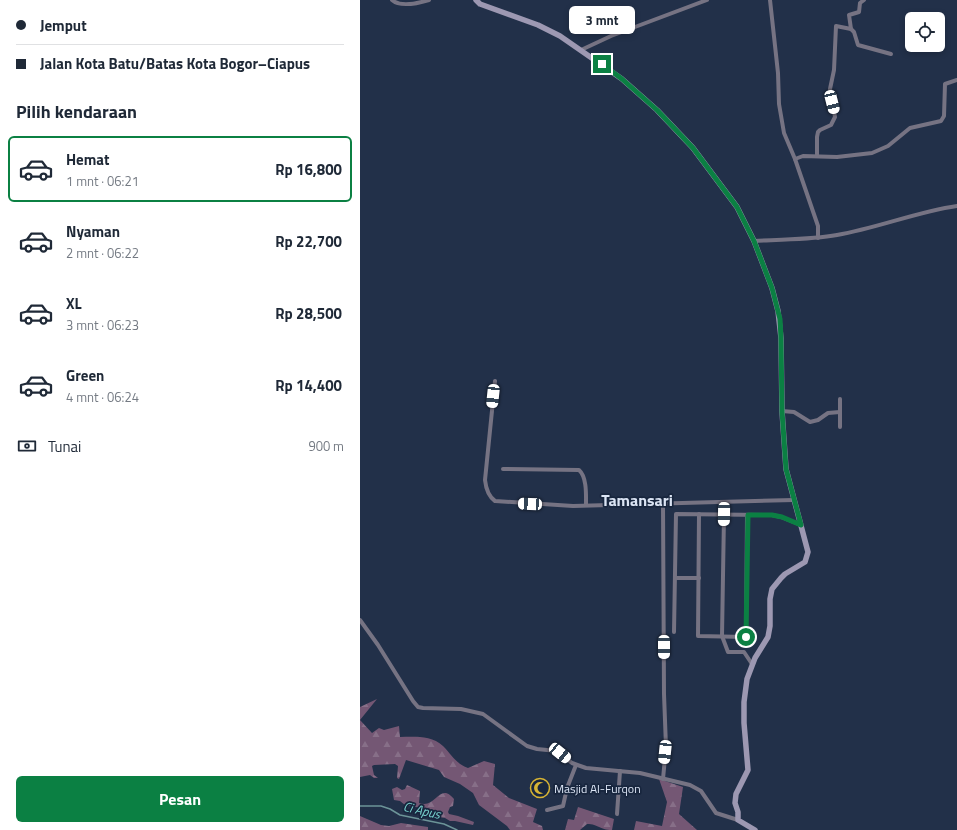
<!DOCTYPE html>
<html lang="id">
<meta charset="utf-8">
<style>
body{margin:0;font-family:"Titillium Web",sans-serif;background:#f6f6f7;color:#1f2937;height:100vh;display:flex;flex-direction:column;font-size:15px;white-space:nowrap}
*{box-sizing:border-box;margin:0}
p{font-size:13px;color:#747a83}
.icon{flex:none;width:22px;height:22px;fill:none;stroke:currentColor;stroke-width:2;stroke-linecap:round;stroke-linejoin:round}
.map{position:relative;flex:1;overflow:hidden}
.panel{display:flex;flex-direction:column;background:#fff;width:360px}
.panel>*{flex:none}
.banner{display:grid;align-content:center;height:88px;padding:0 16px;background:#fff}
.controls{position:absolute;left:545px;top:12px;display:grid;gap:8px}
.controls a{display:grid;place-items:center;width:40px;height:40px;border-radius:6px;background:#fff;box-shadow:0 2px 6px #0003;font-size:20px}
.end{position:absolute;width:18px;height:18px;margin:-9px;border:5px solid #0b8043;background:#fff;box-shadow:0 0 0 2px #fff}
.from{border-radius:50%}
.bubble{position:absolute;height:28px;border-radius:6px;background:#fff;box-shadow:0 2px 6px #0003;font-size:13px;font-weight:700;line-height:28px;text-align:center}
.car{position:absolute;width:12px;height:24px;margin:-12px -6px;border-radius:5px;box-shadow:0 0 3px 1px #0007;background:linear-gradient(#fff 24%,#345 0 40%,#fff 0 76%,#345 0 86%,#fff 0)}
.banner b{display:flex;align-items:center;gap:14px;height:38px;font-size:15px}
.banner b+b{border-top:1px solid #e0e1e3}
.banner i{width:10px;height:10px;background:#1f2937}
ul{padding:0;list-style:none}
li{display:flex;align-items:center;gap:12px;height:66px;margin:0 8px 6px;padding:0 8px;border:2px solid transparent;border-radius:6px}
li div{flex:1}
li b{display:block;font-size:15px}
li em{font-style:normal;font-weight:700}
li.on{border-color:#0b8043}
li>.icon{width:36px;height:36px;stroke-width:1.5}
h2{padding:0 16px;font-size:18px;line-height:48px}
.pay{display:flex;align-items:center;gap:10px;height:44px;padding:0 16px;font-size:15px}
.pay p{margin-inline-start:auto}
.button{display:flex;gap:8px;margin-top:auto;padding:8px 16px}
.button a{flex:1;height:46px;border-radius:6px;background:#0b8043;color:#fff;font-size:16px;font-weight:700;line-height:46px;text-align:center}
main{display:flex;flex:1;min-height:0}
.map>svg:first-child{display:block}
.forest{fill:url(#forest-firs)}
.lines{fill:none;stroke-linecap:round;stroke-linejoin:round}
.stream{stroke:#6c9498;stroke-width:1.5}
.street{stroke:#767383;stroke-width:4}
.secondary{stroke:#9d98b2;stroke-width:5.5}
.route{stroke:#0b8043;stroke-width:5}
.labels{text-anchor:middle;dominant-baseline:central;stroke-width:3.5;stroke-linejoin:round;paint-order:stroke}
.poi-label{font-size:12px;fill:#dbe4f4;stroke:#18263e;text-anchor:start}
.water-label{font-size:13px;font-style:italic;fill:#78d2cf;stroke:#18263e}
.district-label{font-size:16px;font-weight:bold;fill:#dbe4f4;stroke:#18263e}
</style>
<main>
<section class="panel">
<div class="banner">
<b><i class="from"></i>Jemput</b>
<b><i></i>Jalan Kota Batu/Batas Kota Bogor–Ciapus</b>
</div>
<h2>Pilih kendaraan</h2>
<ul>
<li class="on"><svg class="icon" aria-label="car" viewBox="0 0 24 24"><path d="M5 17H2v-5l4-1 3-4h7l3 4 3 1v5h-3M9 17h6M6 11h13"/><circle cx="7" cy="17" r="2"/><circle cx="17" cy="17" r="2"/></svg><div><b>Hemat</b><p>1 mnt · 06:21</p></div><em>Rp 16,800</em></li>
<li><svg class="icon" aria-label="car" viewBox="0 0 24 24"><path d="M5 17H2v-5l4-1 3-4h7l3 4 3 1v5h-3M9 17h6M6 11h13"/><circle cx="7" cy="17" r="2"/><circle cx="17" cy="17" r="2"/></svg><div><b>Nyaman</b><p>2 mnt · 06:22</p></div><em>Rp 22,700</em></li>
<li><svg class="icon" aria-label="car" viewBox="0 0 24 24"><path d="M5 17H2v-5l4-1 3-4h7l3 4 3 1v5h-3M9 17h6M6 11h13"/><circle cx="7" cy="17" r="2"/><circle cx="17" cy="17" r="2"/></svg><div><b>XL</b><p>3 mnt · 06:23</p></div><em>Rp 28,500</em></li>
<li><svg class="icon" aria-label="car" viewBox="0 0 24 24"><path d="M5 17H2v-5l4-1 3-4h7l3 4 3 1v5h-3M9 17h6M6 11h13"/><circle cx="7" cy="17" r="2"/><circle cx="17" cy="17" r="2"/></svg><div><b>Green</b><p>4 mnt · 06:24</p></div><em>Rp 14,400</em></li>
</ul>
<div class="pay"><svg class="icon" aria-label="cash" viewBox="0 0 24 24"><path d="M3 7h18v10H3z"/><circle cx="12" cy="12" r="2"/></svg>Tunai<p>900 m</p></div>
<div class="button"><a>Pesan</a></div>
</section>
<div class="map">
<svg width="597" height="830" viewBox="0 0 597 830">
<defs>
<pattern id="forest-firs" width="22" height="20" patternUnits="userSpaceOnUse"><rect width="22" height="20" fill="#745774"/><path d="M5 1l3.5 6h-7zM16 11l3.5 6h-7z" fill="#876f88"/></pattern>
</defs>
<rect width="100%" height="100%" fill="#223049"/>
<g class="forest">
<path d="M17 699 0 720 12 733 19 728 24 730 39 726 40 737C54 737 71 735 83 746 92 755 95 763 108 768L124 761 135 764 133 785 149 798 177 809 173 822 182 826 183 830H150L147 826 119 805 113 793 100 784 84 777 79 770 46 760 39 779 37 778 38 766 35 764 14 765 12 766 14 775 18 778H14L10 775 0 777V707Z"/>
<path d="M299 779 323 787 319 814 337 830H274L276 821 302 826 307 802Z"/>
<path d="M47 785 60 791 59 803C76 810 79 781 94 799L93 806 90 807 88 812 89 814 98 816 114 822 113 825 95 821H90L85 818 71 816 61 808 45 805 40 801 34 800 32 789 37 787 42 790 45 789Z"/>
<path d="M218 807 254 819 252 830C239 830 239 824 227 824L220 830H205L208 819 214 820Z"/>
<path d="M0 816 21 825 29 826 41 823 68 827V830H0Z"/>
</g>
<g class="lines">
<path class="stream" d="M0 806H21L30 809 40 815 84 824 97 830"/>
<g class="street">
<path d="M32 0C41 8 59 3 69 0"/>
<path d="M410 0 418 73 419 104 424 133 435 159 458 226V238"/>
<path d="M491 29 494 32 498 45 531 54"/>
<path d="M221 50 251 36 347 0"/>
<path d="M457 156V137L458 132 460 130 471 125 475 117 470 89 474 70 476 26 491 29 489 15 499 12 500 3 504 0"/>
<path d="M435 159 443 156 477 157 512 153 528 146 550 128 581 121 584 116 585 84 597 80"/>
<path d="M394 241C422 239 450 240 477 235 518 228 556 212 597 206"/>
<path d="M135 381 125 480C126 489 128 496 135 501L213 506 434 500"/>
<path d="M422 411 434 412 450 422 458 420 468 413 480 412"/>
<path d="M480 427V399"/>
<path d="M143 469 219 470C227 477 226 495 226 505"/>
<path d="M339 514 338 636 386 637 387 515"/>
<path d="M364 515 362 636 368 652H384L392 664"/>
<path d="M315 578H339"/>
<path d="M0 620 18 645 53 701 58 707 63 708 101 709 123 714 167 746 177 749 197 751 212 763 226 768 280 773 330 785 341 791 356 813 378 820"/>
<path d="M314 632 316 514 412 515 421 517 441 525"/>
<path d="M303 779 306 747 304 694 303 503"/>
<path d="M187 810 203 806 207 788 216 765"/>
<path d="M257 814 260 771"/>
</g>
<path class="secondary" d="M116 0 120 4 178 25 200 36 262 79 297 110 333 148 377 207 394 241 412 288 418 311 421 338 422 411 426 469 448 552 445 562 425 574 421 578 412 589 410 599V626L408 637 395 658 387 679 384 702V723L388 770 376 794 375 803 378 812V820L395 830"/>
</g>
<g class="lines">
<path class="route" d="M242 64 262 79 297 110 333 148 377 207 394 241 412 288 420 319 421 338 422 411 426 469 441 525 422 517 412 515H388L386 637"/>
</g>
<defs>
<symbol id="mosque-ring" viewBox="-11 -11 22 22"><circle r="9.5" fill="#18263e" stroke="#d7b434" stroke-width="1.5"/><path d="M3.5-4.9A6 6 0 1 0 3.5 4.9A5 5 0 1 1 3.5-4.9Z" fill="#d7b434"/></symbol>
</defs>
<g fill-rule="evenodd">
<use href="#mosque-ring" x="169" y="777" width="22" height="22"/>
</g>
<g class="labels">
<g class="poi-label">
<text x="194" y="788">Masjid Al-Furqon</text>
</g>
<g class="water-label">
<text transform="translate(62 810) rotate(13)">Ci Apus</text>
</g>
<g class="district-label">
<text x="277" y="500">Tamansari</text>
</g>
</g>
</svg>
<div class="controls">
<a><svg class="icon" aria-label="locate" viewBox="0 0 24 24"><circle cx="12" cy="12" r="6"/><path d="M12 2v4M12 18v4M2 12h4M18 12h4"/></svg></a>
</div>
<i class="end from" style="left:386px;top:637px"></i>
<i class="end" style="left:242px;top:64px"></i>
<div class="bubble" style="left:209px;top:6px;width:66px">3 mnt</div>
<i class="car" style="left:472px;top:102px;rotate:166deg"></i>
<i class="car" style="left:133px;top:396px;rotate:186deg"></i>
<i class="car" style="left:170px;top:504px;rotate:273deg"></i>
<i class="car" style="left:364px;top:514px;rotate:181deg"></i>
<i class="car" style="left:304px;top:647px;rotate:180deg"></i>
<i class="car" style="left:305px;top:752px;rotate:186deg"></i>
<i class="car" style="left:200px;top:753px;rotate:129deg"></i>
</div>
</main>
